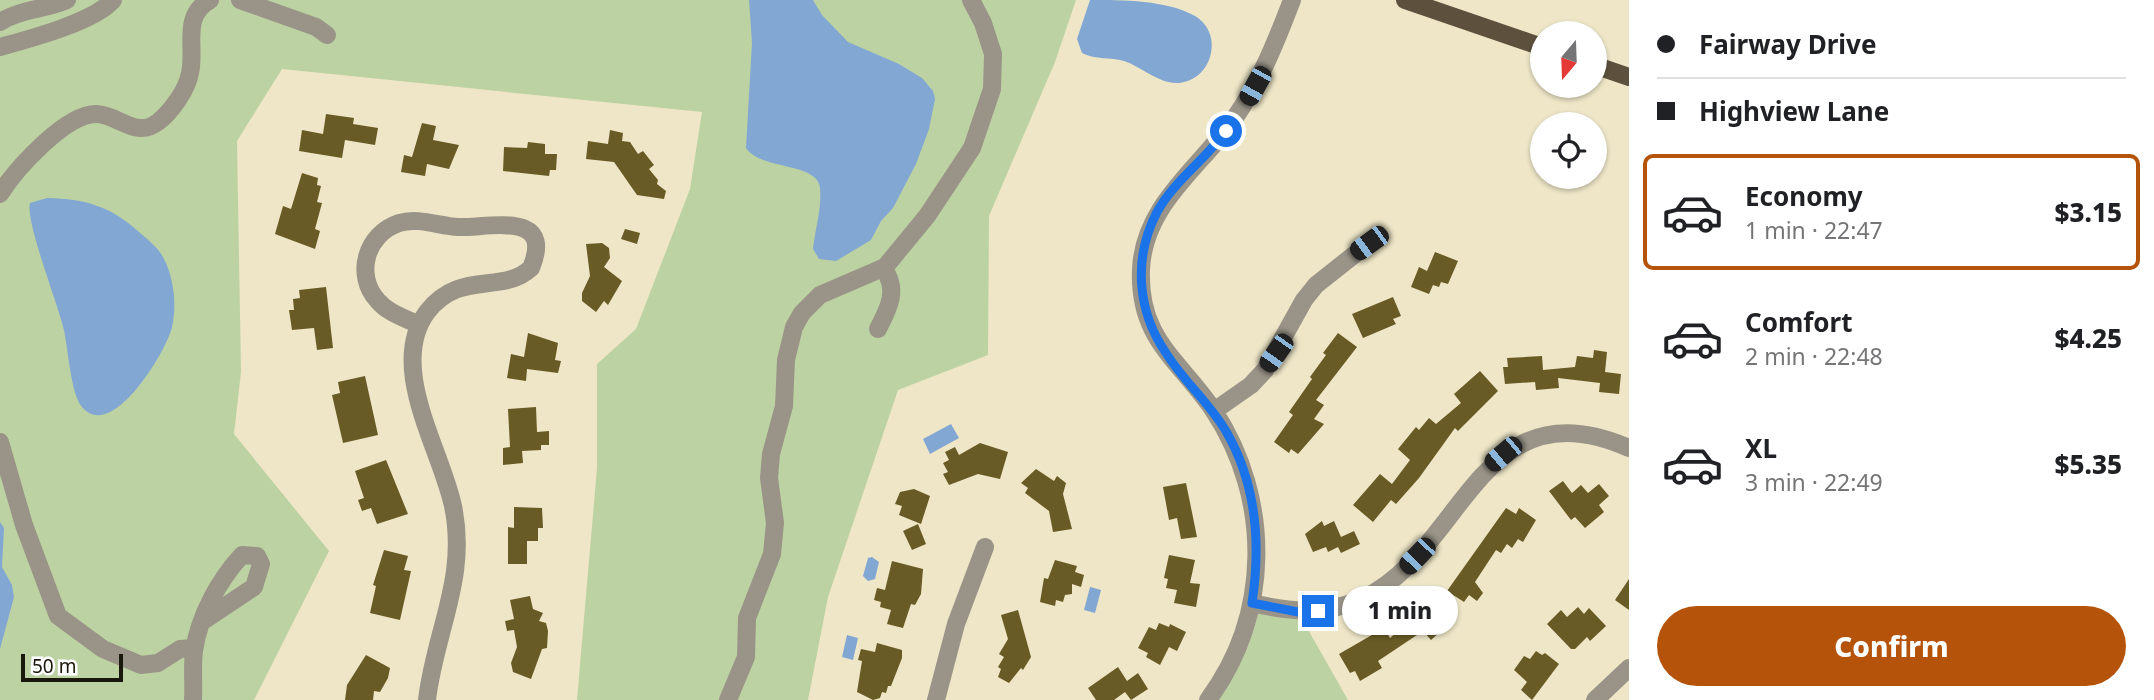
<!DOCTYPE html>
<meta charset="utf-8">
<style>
body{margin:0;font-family:"Noto Sans",sans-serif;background:#f6f6f6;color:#202124;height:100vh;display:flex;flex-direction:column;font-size:26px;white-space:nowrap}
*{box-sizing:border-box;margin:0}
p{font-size:23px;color:#757577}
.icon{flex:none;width:38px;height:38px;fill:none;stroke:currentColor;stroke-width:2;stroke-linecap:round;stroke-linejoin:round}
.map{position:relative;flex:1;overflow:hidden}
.drawer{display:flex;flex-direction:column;background:#fff;width:525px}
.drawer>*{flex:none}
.top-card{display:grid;align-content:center;height:154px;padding:0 28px;background:#fff}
.needle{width:46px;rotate:199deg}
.fabs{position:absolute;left:1530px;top:21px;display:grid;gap:14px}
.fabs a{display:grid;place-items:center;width:77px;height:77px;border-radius:50%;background:#fff;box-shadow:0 2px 5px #0004;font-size:35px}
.scale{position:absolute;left:21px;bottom:18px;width:102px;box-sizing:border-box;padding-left:7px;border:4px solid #1a170c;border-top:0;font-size:19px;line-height:24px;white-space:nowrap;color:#1a170c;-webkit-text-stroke:5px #fff;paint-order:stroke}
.end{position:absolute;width:32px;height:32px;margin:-16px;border:9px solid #1a73e8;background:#fff;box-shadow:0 0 0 4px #fff}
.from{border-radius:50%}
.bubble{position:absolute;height:49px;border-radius:24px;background:#fff;box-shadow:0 2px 5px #0004;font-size:23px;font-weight:800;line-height:49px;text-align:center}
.car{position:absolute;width:21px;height:42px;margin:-21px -10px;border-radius:9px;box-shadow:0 0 5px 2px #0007;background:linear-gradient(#222 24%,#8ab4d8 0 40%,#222 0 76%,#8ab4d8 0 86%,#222 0)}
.top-card b{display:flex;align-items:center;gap:24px;height:66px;font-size:26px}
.top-card b+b{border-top:2px solid #e0e0e0}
.top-card i{width:18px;height:18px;background:#202124}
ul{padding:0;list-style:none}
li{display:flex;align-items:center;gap:21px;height:116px;margin:0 14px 10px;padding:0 14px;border:4px solid transparent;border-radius:10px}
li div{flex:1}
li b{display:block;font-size:26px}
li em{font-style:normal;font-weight:800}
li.selected{border-color:#b45309}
li>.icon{width:63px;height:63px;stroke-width:1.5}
.cta{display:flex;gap:14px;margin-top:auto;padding:14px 28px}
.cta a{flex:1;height:80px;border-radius:42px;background:#b45309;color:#fff;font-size:28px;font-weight:800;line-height:80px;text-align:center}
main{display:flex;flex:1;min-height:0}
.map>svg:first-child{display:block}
.green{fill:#bdd2a2}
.water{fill:#82a7d2}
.building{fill:#695b25}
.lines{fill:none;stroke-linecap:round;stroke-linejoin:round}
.minor{stroke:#9a9488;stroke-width:18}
.major{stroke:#5d513d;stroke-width:18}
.route{stroke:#1a73e8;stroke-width:9}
</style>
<main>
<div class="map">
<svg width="1629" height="700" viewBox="0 0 1629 700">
<rect width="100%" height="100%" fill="#eee6c7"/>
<g class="green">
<path d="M0 0H1076L1055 62 989 216 988 355 898 390 828 597 808 700H577L597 468V364L636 329 690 189 702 112 282 69 237 141 241 372 234 434 329 551 254 700H0Z"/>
<path d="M1252 603 1298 612 1348 700H1208Z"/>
</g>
<g class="water">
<path d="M749 0H813L822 15 848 42 899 64 922 78 933 91 935 99 929 129 916 164 893 208 881 221 871 240 836 261 819 259 813 249C815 229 822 209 820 188 818 162 760 170 746 148L752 43Z"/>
<path d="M1090 0C1122 0 1167 0 1195 16 1225 34 1212 81 1178 83 1159 84 1142 67 1124 61 1110 57 1096 60 1082 53L1077 39Z"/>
<path d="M47 198C86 199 110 206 139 232 148 240 159 248 164 259 174 278 177 306 172 327 167 350 112 443 82 407 71 394 68 349 64 330 58 304 25 221 30 203Z"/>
<path d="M951 424 959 438 930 454 923 439Z"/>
<path d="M0 522 4 528 2 567 12 585 14 597 0 649Z"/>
<path d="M872 557 879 562 875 579 868 581 863 576 868 558Z"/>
<path d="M1090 587 1101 590 1095 613 1084 610Z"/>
<path d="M847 635 858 638 853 660 842 657Z"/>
</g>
<g class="building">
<path d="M326 114 354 118 353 124 378 128 375 145 345 140 342 158 299 151 302 130 323 134Z"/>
<path d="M422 123 436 126 433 140 459 145 449 169 427 164 425 176 401 172 404 155 412 157Z"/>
<path d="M610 130 623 133 622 141 630 142 638 154 643 151 654 165 649 169 658 180 657 184 666 191 664 199 637 195 614 162 586 159 588 141 608 144Z"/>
<path d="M528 142 545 144V154H557L556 170H550L549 176 503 171 504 147 527 148Z"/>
<path d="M302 173 318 178 317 185 321 186 317 202 322 203 315 229 320 231 315 249 275 234 283 206 291 209Z"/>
<path d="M625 229 640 233 637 244 621 239Z"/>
<path d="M602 243 609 248 610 258 604 267 622 281 608 305 604 301 596 312 582 301V293L590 276 586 244Z"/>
<path d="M1435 252 1458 261 1448 284 1441 282 1439 287 1433 285 1429 294 1411 287 1419 267 1427 271Z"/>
<path d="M326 287 333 348 317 350 314 328 292 330 289 310H294L293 299 300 298 299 290Z"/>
<path d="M1393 297 1401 316 1393 319 1396 324 1363 338 1352 314Z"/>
<path d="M528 333 558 343 555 360 561 361 558 373 527 369 526 381 507 378 511 354 524 357Z"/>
<path d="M1338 333 1357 347 1316 400 1324 405 1314 419 1324 424 1298 454 1291 449 1289 453 1274 442 1293 415 1289 412 1312 379 1310 377 1326 355 1323 353Z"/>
<path d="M1594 350 1607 352 1605 372 1621 374 1619 394 1599 392 1600 383 1558 378 1559 388 1536 390 1535 382 1505 384 1503 367H1508L1507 358 1542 356 1543 370 1575 367 1577 356 1593 358Z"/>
<path d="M1480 371 1498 391 1458 431 1455 428 1419 478 1396 504 1391 500 1373 522 1353 505 1380 474 1392 484 1410 460 1398 449 1416 427 1419 430 1429 418 1436 424 1461 403 1454 394Z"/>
<path d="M365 376 378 435 343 443 332 395 340 393 338 382Z"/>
<path d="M536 407 537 432 549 431V445H541V450L522 451 523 463 503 465V448L510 447 508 409Z"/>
<path d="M980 443 1008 452 1000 479 978 474 949 485 943 474 948 472 943 463 949 460 945 452 955 447 959 455Z"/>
<path d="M386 460 408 514 377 524 371 508 362 511 358 500 364 498 355 471Z"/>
<path d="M1036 469 1054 481 1057 476 1066 483 1063 494 1072 529 1053 532 1049 511 1025 493 1028 488 1021 483Z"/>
<path d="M1563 481 1572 493 1581 485 1588 493 1599 484 1609 496 1599 505 1604 512 1585 528 1575 517 1571 520 1549 491Z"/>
<path d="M1186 483 1197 537 1181 539 1177 518 1169 520 1163 487Z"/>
<path d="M914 489 930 496 921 524 899 515 902 506 895 504 900 492Z"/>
<path d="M514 507 542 508 543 528H538V541H527V564H508V527L514 528Z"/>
<path d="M1506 508 1516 514 1519 508 1536 520 1523 542 1518 539 1512 548 1507 544 1501 553 1496 550 1475 582 1483 593 1477 601 1469 595 1464 602 1447 591Z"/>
<path d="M1322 521 1324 526 1334 521 1341 537 1354 531 1360 544 1341 553 1338 547 1328 552 1326 547 1313 552 1305 534Z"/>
<path d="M918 524 926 544 912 550 903 531Z"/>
<path d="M384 550 408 556 404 570 411 571 400 620 370 613 376 586 373 585Z"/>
<path d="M1169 555 1195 560 1190 583 1200 584 1196 607 1174 603 1177 590 1166 588 1168 579 1164 578Z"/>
<path d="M1055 560 1077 566 1075 572 1084 575 1081 587 1072 584V594L1065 595 1063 602 1056 600 1055 606 1040 602 1044 578 1048 579Z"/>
<path d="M892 561 923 569 921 594 915 605 911 604 903 628 887 624 891 610 880 607 881 602 874 600 877 588 885 590Z"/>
<path d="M1629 579V610L1615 600Z"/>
<path d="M530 596 533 609 543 613 539 621 546 623 548 631 547 648 542 649 531 679 513 672 511 663 517 647 514 630 507 631 505 621 514 619 510 600Z"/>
<path d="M1434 601 1450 621 1438 630 1440 632 1431 640 1423 631 1378 661 1382 668 1360 681 1355 671 1350 673 1339 654 1384 628 1390 638Z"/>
<path d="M1578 607 1584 614 1589 608 1606 626 1590 641 1587 637 1575 649H1571L1547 624 1561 610 1567 617Z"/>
<path d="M1018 610 1031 657 1023 670 1021 668 1009 683 998 677 1001 669 998 667 1004 657 999 654 1008 639 1001 615Z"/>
<path d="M1159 623 1169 627 1170 624 1186 632 1177 651 1169 647 1160 665 1146 657 1148 653 1138 648 1149 627 1156 630Z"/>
<path d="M877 643 902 650V658L891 686H888L886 693 882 692 880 698 873 700 857 692 862 661 858 660 861 649 875 652Z"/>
<path d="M1536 651 1542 655 1545 653 1559 664 1532 700 1521 690 1527 682 1514 670 1524 656 1530 659Z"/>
<path d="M366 655 390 668 388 678 380 692 374 691 373 700H345L347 685Z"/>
<path d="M1118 667 1127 681 1138 673 1148 689 1131 700 1125 692 1114 700H1096L1088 688Z"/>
</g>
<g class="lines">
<g class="minor">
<path d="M240 0 316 27 327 35"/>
<path d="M0 22C21 9 44 10 67 0"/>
<path d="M0 47C29 39 94 22 113 0"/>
<path d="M0 194C16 169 66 113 97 114 119 115 136 139 158 122 171 112 187 90 190 73 196 47 181 16 210 0"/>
<path d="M419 325C405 318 388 313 378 301 354 275 366 234 399 223 418 217 439 226 458 227 489 228 555 210 531 268 502 295 460 269 427 312 387 367 441 449 453 506 468 578 435 631 427 700"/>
<path d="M878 329C889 308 899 289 883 268"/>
<path d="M1214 411 1251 385 1265 370 1304 300 1316 285 1369 243"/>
<path d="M0 442 24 525 58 616 103 649 141 665 158 663 180 649 194 648"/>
<path d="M1252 603C1289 612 1326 615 1362 599 1464 552 1479 382 1629 448"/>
<path d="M193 700C194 684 192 667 194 651 199 616 219 580 242 555L257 556 261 564 254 587 203 621"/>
<path d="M728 700 746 657 747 618 772 554 775 523 769 478 771 454 784 406 786 360 794 327 802 313 820 295 885 267 927 216 972 148 992 89 993 54 983 23 971 0"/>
<path d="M936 700 956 624 985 547"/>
<path d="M1208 700C1271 615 1272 500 1214 411 1180 360 1138 340 1141 269 1144 204 1200 168 1234 119 1260 82 1276 42 1292 0"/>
<path d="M1595 700 1629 668"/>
</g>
<g class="major">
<path d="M1405 0 1542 47"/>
<path d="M1594 65 1629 77"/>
</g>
</g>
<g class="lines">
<path class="route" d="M1226 131C1205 160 1174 181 1157 212 1133 258 1137 311 1166 353 1184 382 1210 403 1227 433 1257 486 1261 544 1252 603L1298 612 1318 611"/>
</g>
</svg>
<div class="fabs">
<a><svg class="needle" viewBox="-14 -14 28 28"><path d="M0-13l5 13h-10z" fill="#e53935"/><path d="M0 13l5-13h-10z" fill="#757577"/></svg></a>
<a><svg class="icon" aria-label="locate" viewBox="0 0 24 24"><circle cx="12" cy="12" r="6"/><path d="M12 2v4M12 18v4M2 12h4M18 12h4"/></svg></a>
</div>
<div class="scale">50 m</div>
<i class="end from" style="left:1226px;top:131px"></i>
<i class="end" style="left:1318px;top:611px"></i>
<div class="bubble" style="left:1342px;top:586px;width:116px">1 min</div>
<i class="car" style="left:1255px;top:86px;rotate:209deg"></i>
<i class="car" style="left:1369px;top:243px;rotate:234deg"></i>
<i class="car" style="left:1276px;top:353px;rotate:215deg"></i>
<i class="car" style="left:1503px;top:454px;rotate:230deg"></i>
<i class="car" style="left:1417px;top:556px;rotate:224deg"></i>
</div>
<section class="drawer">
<div class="top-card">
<b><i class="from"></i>Fairway Drive</b>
<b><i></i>Highview Lane</b>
</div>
<ul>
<li class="selected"><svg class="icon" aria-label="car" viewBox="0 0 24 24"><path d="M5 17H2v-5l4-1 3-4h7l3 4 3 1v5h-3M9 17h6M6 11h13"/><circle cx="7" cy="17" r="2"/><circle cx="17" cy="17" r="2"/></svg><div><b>Economy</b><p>1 min · 22:47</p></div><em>$3.15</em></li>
<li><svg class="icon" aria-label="car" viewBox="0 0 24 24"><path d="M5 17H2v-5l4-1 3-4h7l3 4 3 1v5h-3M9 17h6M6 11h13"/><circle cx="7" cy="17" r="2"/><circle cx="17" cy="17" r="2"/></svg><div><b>Comfort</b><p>2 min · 22:48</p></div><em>$4.25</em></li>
<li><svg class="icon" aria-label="car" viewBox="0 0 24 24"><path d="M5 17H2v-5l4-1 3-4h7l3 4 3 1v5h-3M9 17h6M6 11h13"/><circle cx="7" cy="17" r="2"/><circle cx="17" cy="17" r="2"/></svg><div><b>XL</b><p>3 min · 22:49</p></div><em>$5.35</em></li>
</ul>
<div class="cta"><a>Confirm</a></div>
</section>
</main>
